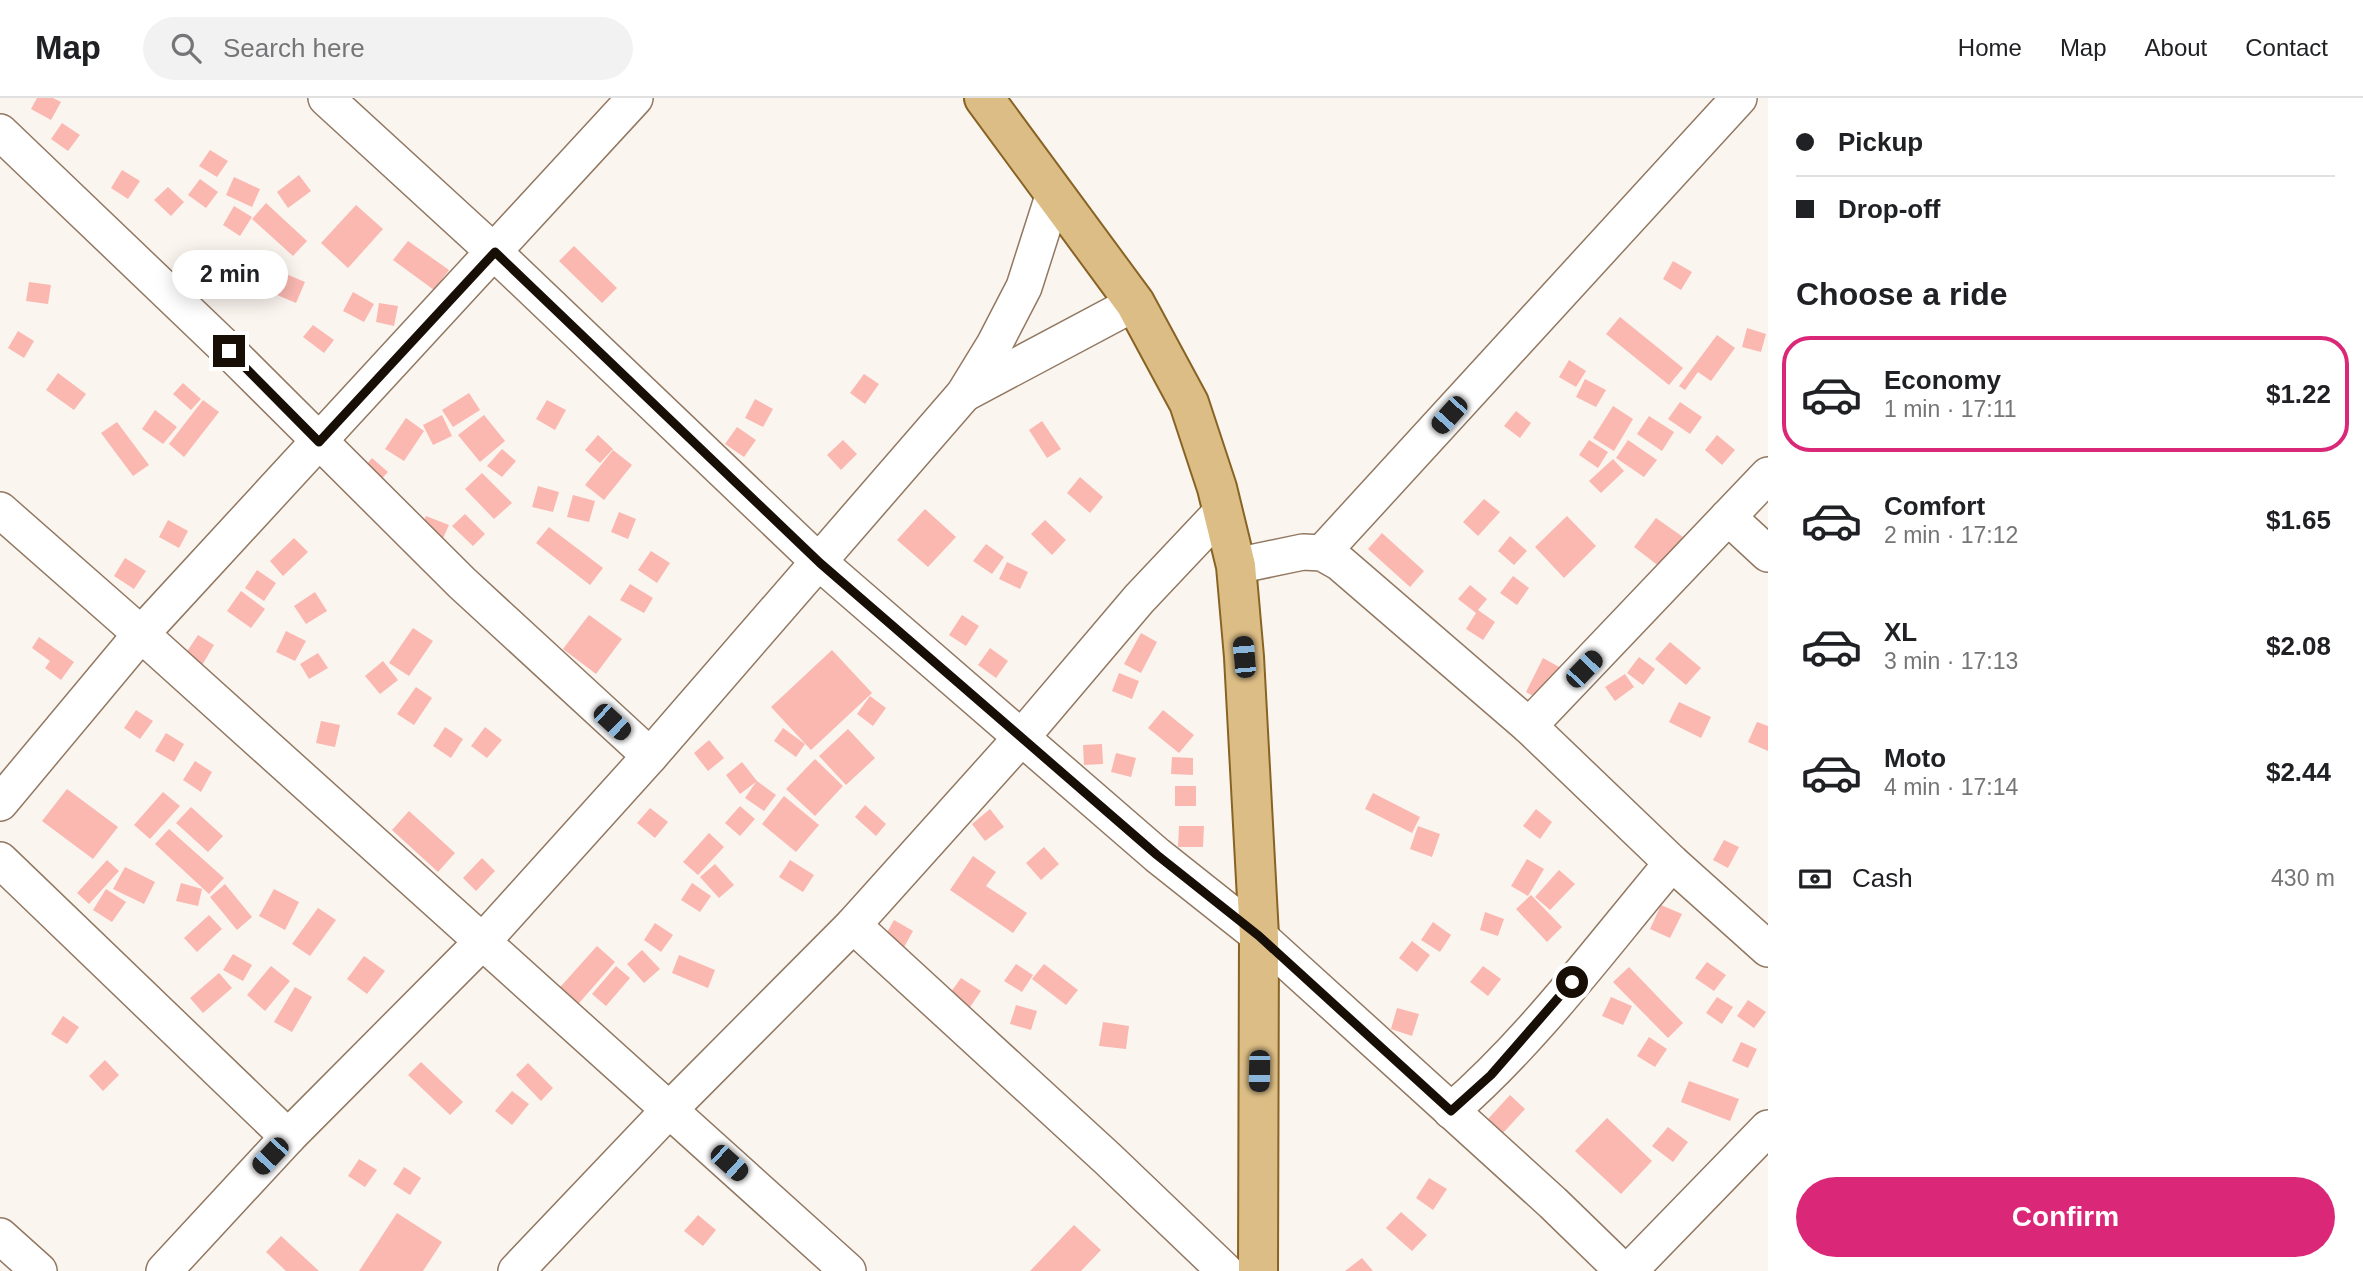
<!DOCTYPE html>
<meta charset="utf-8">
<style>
body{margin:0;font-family:Arial,sans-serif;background:#f2f2f2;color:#202124;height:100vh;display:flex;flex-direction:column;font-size:26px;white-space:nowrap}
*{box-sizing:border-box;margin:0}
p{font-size:23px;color:#757577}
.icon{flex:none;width:38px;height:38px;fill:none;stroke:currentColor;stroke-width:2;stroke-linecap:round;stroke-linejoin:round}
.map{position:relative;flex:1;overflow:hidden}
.panel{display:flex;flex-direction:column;background:#fff;width:595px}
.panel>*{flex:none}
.hud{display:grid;align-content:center;height:154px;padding:0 28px;background:#fff}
.end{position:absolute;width:32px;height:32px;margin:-16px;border:9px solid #170e06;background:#fff;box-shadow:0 0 0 4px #fff}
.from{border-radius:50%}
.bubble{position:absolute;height:49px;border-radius:24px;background:#fff;box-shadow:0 4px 18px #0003;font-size:23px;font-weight:600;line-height:49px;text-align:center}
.car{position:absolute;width:21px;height:42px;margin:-21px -10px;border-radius:9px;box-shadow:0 0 5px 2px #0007;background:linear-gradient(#222 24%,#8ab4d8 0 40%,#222 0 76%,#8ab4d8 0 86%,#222 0)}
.hud b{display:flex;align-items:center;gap:24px;height:66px;font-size:26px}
.hud b+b{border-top:2px solid #e0e0e0}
.hud i{width:18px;height:18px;background:#202124}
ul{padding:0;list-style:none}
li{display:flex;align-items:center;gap:21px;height:116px;margin:0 14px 10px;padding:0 14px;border:4px solid transparent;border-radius:28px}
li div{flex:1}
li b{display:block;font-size:26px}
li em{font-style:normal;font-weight:600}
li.active{border-color:#db2777}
li>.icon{width:63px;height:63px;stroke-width:1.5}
h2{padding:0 28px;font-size:32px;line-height:84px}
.pay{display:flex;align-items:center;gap:18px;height:77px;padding:0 28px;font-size:26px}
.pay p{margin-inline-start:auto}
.action{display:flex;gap:14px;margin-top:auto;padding:14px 28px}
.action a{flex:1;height:80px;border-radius:42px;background:#db2777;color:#fff;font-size:28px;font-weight:600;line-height:80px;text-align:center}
header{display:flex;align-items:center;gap:42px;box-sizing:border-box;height:98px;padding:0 35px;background:#fff;border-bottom:2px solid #e0e0e0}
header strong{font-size:33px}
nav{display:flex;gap:38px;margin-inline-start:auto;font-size:24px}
.search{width:490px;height:63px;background:#f2f2f2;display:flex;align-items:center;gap:18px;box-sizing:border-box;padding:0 24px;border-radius:38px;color:#757577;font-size:26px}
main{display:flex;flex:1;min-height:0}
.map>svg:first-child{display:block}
.building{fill:#fab8b1}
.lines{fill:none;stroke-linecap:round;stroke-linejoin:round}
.minor-casing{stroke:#927861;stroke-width:38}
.major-casing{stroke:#886323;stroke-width:42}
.minor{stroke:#fff;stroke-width:35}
.major{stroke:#dcbd85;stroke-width:38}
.route{stroke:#170e06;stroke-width:9}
</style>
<header>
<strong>Map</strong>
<div class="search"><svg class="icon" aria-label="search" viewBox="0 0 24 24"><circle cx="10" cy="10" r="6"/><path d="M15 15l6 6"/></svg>Search here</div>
<nav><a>Home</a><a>Map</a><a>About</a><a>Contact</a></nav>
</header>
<main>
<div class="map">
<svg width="1768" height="1173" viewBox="0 0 1768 1173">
<rect width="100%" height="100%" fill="#fbf5f0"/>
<g class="building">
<path d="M37 0H53L61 4 51 22 31 11Z"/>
<path d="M62 25 80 37 68 53 51 41Z"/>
<path d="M210 52 228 63 217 79 199 68Z"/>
<path d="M122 72 140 83 128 101 111 90Z"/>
<path d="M299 77 311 93 288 110 277 94Z"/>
<path d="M234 79 260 91 252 109 226 97Z"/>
<path d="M200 81 218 94 206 110 188 97Z"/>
<path d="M168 89 184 104 171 118 154 102Z"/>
<path d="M266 105 307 143 293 158 252 121Z"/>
<path d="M356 107 383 131 348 170 321 145Z"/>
<path d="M234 108 252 119 240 138 223 127Z"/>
<path d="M408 143 449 172 434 192 393 162Z"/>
<path d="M574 148 617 190 602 205 559 163Z"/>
<path d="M1673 163 1692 174 1681 192 1663 181Z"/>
<path d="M286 176 305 184 296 205 277 197Z"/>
<path d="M29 184 51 187 48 206 26 203Z"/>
<path d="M353 194 374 206 364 224 343 213Z"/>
<path d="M379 205 398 208 394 228 376 224Z"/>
<path d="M1620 219 1683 270 1669 287 1606 236Z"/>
<path d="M313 227 334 242 324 255 303 239Z"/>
<path d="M1747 230 1766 236 1761 254 1742 249Z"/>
<path d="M18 233 34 243 24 260 8 250Z"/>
<path d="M1717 237 1735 250 1711 283 1698 274 1685 292 1679 288Z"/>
<path d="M1569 262 1586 273 1576 289 1559 279Z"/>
<path d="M58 275 86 296 74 312 46 292Z"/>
<path d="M864 276 879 286 865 306 850 295Z"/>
<path d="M1585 281 1606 292 1596 309 1576 299Z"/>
<path d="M183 285 201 301 191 312 173 296Z"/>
<path d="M469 295 480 312 453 329 442 312Z"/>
<path d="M755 301 773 311 763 329 745 320Z"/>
<path d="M203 302 219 314 184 359 169 346Z"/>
<path d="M547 302 566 312 555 332 536 321Z"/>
<path d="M1680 304 1702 319 1690 336 1668 321Z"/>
<path d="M1613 308 1633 321 1614 353 1593 340Z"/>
<path d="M155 312 177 329 163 346 142 331Z"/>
<path d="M1516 313 1531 325 1520 340 1504 328Z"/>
<path d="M442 317 452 338 433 347 423 327Z"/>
<path d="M484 317 505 343 480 364 458 337Z"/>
<path d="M1649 318 1674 334 1662 353 1637 336Z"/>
<path d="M406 320 424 333 404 363 385 351Z"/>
<path d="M1042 323 1061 351 1047 360 1029 332Z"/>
<path d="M117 324 149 367 133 378 101 335Z"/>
<path d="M737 329 756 342 744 359 725 346Z"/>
<path d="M598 337 613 351 600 365 585 352Z"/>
<path d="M1717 337 1735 352 1722 367 1705 352Z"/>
<path d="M843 342 857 356 841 372 827 357Z"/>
<path d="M1589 342 1608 354 1598 370 1579 357Z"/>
<path d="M1628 342 1657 362 1644 379 1616 360Z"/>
<path d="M502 351 516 363 502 379 487 368Z"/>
<path d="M613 352 632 367 604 402 585 387Z"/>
<path d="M372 360 388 374 374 389 358 376Z"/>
<path d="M1613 361 1624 373 1601 395 1589 383Z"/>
<path d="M482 375 512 405 494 421 465 391Z"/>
<path d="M1080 379 1103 399 1090 415 1067 395Z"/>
<path d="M538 388 559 394 553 414 532 409Z"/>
<path d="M573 397 595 403 589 424 567 419Z"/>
<path d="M1484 401 1500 414 1478 438 1463 424Z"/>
<path d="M925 411 956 439 928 469 897 442Z"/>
<path d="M619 414 636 421 628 441 611 434Z"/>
<path d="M465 416 485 436 473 448 452 428Z"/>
<path d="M426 418 449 427 440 447 417 437Z"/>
<path d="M1567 418 1596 448 1564 480 1535 449Z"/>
<path d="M1656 420 1683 439 1660 469 1634 449Z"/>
<path d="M168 422 188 433 179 450 159 439Z"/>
<path d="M1045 422 1066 442 1052 457 1031 436Z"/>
<path d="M549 429 603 470 590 487 536 445Z"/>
<path d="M1382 435 1424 473 1410 489 1368 451Z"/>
<path d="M1510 438 1527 453 1514 467 1498 453Z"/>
<path d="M294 440 308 454 283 478 270 463Z"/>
<path d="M986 446 1004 459 992 476 973 463Z"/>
<path d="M651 453 670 465 657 485 638 472Z"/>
<path d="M125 460 146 473 134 491 114 478Z"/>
<path d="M1007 464 1028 474 1020 491 999 481Z"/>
<path d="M257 472 276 485 264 503 245 490Z"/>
<path d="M1513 478 1529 490 1517 507 1500 495Z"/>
<path d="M630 486 653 500 644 515 620 502Z"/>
<path d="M1470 487 1487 501 1478 512 1495 524 1483 542 1466 531 1476 515 1458 501Z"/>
<path d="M241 493 265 511 251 530 227 513Z"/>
<path d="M315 494 327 513 306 526 294 508Z"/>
<path d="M589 517 622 541 596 576 563 551Z"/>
<path d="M962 517 979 528 966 548 949 537Z"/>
<path d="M413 530 433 543 409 578 389 565Z"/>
<path d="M286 533 306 543 295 563 276 554Z"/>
<path d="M1141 535 1157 544 1141 575 1124 566Z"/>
<path d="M198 537 214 547 201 569 184 558Z"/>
<path d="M39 539 74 564 61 582 45 570 50 563 32 550Z"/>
<path d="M1670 544 1701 570 1686 587 1655 561Z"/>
<path d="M990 550 1008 563 996 580 978 567Z"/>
<path d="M832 552 872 595 811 652 771 609Z"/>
<path d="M318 555 328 570 309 581 300 566Z"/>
<path d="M1639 559 1655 571 1643 587 1627 575Z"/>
<path d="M1543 560 1561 570 1544 604 1526 594Z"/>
<path d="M383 563 398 582 380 596 365 578Z"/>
<path d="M1119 575 1139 583 1132 601 1112 593Z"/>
<path d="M1625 576 1634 589 1615 603 1605 589Z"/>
<path d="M416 589 432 600 414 627 397 616Z"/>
<path d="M870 598 886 610 873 628 857 616Z"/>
<path d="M1679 604 1711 619 1701 640 1669 624Z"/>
<path d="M136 612 153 623 140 641 124 630Z"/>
<path d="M1163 612 1194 637 1179 655 1148 630Z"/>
<path d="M321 623 340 627 335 649 316 645Z"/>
<path d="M1757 624 1768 628V653L1748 644Z"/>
<path d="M445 629 463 641 451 660 433 648Z"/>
<path d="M485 629 502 642 487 660 471 648Z"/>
<path d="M783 630 805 646 796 659 774 643Z"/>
<path d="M848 631 875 660 846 687 819 658Z"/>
<path d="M166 635 184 646 174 664 155 653Z"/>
<path d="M709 642 724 660 708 673 694 655Z"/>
<path d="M1102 646 1103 666 1084 667 1083 647Z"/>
<path d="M1116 655 1136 660 1131 679 1111 674Z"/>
<path d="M1172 659 1193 660V677L1171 676Z"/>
<path d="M815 661 843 688 815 718 786 691Z"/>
<path d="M195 663 212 674 201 694 183 682Z"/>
<path d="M742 664 757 683 776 697 764 713 745 700 756 684 740 696 726 677Z"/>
<rect x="1175" y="688" width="21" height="20"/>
<path d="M67 691 118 729 93 761 42 723Z"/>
<path d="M163 694 180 708 150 741 134 727Z"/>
<path d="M1373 695 1420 719 1412 735 1365 711Z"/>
<path d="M784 698 819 727 796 754 762 726Z"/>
<path d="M865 707 886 726 876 738 855 719Z"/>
<path d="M740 708 755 721 740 738 725 725Z"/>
<path d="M191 709 223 738 208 754 176 725Z"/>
<path d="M650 710 668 724 655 740 637 725Z"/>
<path d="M990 711 1004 729 985 743 972 726Z"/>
<path d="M1536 711 1552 724 1540 741 1523 728Z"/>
<path d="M409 713 455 755 438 774 392 732Z"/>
<path d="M1179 728H1204L1203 749H1178Z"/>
<path d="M1418 728 1440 736 1432 759 1410 751Z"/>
<path d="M169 731 224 780 209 796 155 746Z"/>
<path d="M709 735 724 749 698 777 683 764Z"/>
<path d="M1724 742 1739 749 1728 770 1713 762Z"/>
<path d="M1044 749 1059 766 1041 782 1026 765Z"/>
<path d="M973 758 996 774 986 788 1027 815 1013 835 950 792Z"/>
<path d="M482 760 495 773 476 793 463 780Z"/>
<path d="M1527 761 1544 771 1528 798 1511 788Z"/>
<path d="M107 762 119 773 89 806 77 795Z"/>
<path d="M790 762 814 777 803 794 779 779Z"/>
<path d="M715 766 734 787 719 800 700 779Z"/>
<path d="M125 769 155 784 144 806 113 791Z"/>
<path d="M1559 772 1575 786 1550 812 1535 799Z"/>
<path d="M181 785 202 791 198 808 176 803Z"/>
<path d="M692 785 711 798 700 814 681 802Z"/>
<path d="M225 786 252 819 237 832 210 799Z"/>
<path d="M106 791 126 804 112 824 93 812Z"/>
<path d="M274 791 299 804 285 832 259 818Z"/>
<path d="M1531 797 1562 829 1547 844 1516 811Z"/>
<path d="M1661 807 1682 816 1670 840 1650 831Z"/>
<path d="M318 810 336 822 310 858 292 846Z"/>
<path d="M1485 814 1504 821 1498 838 1480 832Z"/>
<path d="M209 817 222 831 197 854 184 840Z"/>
<path d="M894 822 913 833 903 851 884 840Z"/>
<path d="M1433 824 1451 837 1440 854 1421 842Z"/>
<path d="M655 825 673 837 661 854 644 842Z"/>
<path d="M1412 843 1430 857 1417 874 1399 860Z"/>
<path d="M597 848 615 864 573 912 554 896Z"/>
<path d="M642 852 660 871 644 885 627 866Z"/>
<path d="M233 856 252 867 243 883 223 872Z"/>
<path d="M679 857 715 872 708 890 672 875Z"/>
<path d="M364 858 385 873 367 896 347 881Z"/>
<path d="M1707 864 1726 877 1714 893 1695 880Z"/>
<path d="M1016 866 1033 877 1022 894 1004 883Z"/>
<path d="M1044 866 1078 892 1066 907 1032 881Z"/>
<path d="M271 868 290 883 265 913 247 897Z"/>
<path d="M616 868 630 880 606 908 592 896Z"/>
<path d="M1483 868 1501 881 1488 898 1470 884Z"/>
<path d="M1629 869 1683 925 1668 940 1613 884Z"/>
<path d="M219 875 232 890 203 915 190 900Z"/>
<path d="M961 880 981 893 968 912 948 898Z"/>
<path d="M295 889 312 899 292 934 274 924Z"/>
<path d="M1611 899 1632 908 1623 927 1602 918Z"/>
<path d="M1717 899 1733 909 1722 926 1706 915Z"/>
<path d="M1748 902 1766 914 1754 930 1737 918Z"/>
<path d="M1016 907 1037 913 1031 932 1010 926Z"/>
<path d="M1397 910 1419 916 1412 938 1391 931Z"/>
<path d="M63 918 79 929 67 946 51 936Z"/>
<path d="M1103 924 1129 928 1126 951 1099 948Z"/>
<path d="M1649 939 1667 951 1655 969 1637 958Z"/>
<path d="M1741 944 1757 951 1748 970 1732 963Z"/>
<path d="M105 962 119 977 103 993 89 978Z"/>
<path d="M421 964 463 1004 450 1017 408 977Z"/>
<path d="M528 965 553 990 541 1003 516 977Z"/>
<path d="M1689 983 1739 1001 1730 1023 1681 1004Z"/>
<path d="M512 993 529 1006 512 1027 495 1013Z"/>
<path d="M1510 997 1525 1011 1503 1035 1488 1021Z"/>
<path d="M1607 1020 1652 1063 1621 1096 1575 1053Z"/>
<path d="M1668 1029 1688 1044 1673 1064 1652 1048Z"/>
<path d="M359 1061 377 1072 365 1089 348 1078Z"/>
<path d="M404 1069 421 1080 410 1097 393 1086Z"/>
<path d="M1429 1080 1447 1091 1433 1112 1416 1100Z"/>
<path d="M1401 1114 1427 1137 1412 1153 1386 1130Z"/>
<path d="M397 1115 442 1144 423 1173H359Z"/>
<path d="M698 1117 716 1132 703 1148 684 1133Z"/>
<path d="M1074 1127 1101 1152 1081 1173H1030Z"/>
<path d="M281 1138 319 1173H286L266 1154Z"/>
<path d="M1362 1160 1373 1173H1345Z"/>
</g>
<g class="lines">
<defs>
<g id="minor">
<path d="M326 0 494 154 820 465 1157 757 1259 838 1553 1105 1623 1173"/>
<path d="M0 34 229 253 462 485 650 658"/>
<path d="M964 296 1135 205"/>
<path d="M0 412 141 536 848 1173"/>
<path d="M1728 419 1768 456"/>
<path d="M1322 455 1739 0"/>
<path d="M1236 468 1303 454 1322 455 1340 465 1529 628 1672 765 1768 851"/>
<path d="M1529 628 1768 377"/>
<path d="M0 705 141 536 635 0"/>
<path d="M0 762 288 1039"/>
<path d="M853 827 1108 1061 1225 1173"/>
<path d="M1451 1013C1535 940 1601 849 1672 765"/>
<path d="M0 1138 39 1173"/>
<path d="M164 1173 288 1039 483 843 650 658 964 296 994 247 1024 189 1054 95"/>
<path d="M516 1173 670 1011 853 827 1021 640 1139 501 1223 412"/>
<path d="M1629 1173 1768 1030"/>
</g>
<path id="major" d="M984 0 1135 205 1189 305 1217 390 1236 468 1244 559 1259 838 1258 1173"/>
</defs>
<use href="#minor" class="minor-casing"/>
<use href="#major" class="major-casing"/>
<use href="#minor" class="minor"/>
<use href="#major" class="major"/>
</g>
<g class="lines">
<path class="route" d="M229 253 319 344 495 154 820 465 1157 757 1259 838 1451 1013 1491 977 1572 884"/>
</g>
</svg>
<i class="end from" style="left:1572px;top:884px"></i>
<i class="end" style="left:229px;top:253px"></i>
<div class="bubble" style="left:172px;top:152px;width:116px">2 min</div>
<i class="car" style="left:1449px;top:317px;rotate:222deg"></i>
<i class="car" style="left:1244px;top:559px;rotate:355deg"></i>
<i class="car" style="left:1584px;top:571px;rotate:44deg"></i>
<i class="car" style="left:612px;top:624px;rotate:133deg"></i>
<i class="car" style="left:1259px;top:973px;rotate:181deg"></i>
<i class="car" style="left:270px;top:1058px;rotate:223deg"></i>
<i class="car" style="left:729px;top:1065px;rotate:132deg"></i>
</div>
<section class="panel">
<div class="hud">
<b><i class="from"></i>Pickup</b>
<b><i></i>Drop-off</b>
</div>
<h2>Choose a ride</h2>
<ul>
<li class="active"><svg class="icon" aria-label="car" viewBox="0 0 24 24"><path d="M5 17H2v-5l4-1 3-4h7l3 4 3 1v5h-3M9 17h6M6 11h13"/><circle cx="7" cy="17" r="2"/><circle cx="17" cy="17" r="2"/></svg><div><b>Economy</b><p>1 min · 17:11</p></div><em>$1.22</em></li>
<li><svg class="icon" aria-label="car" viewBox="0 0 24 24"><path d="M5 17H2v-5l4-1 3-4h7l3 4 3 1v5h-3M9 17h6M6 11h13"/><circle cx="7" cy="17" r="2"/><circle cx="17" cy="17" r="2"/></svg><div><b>Comfort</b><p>2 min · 17:12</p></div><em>$1.65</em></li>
<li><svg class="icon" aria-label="car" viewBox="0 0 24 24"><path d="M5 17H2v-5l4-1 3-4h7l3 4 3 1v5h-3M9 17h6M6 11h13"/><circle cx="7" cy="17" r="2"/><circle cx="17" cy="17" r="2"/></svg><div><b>XL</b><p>3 min · 17:13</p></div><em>$2.08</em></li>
<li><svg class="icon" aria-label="car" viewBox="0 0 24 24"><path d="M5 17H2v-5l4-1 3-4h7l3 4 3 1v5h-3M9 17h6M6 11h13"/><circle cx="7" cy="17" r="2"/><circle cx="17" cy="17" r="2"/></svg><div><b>Moto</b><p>4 min · 17:14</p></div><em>$2.44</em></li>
</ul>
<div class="pay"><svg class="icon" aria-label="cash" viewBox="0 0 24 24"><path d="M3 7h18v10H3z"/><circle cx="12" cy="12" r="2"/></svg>Cash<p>430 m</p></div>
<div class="action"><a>Confirm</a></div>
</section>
</main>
